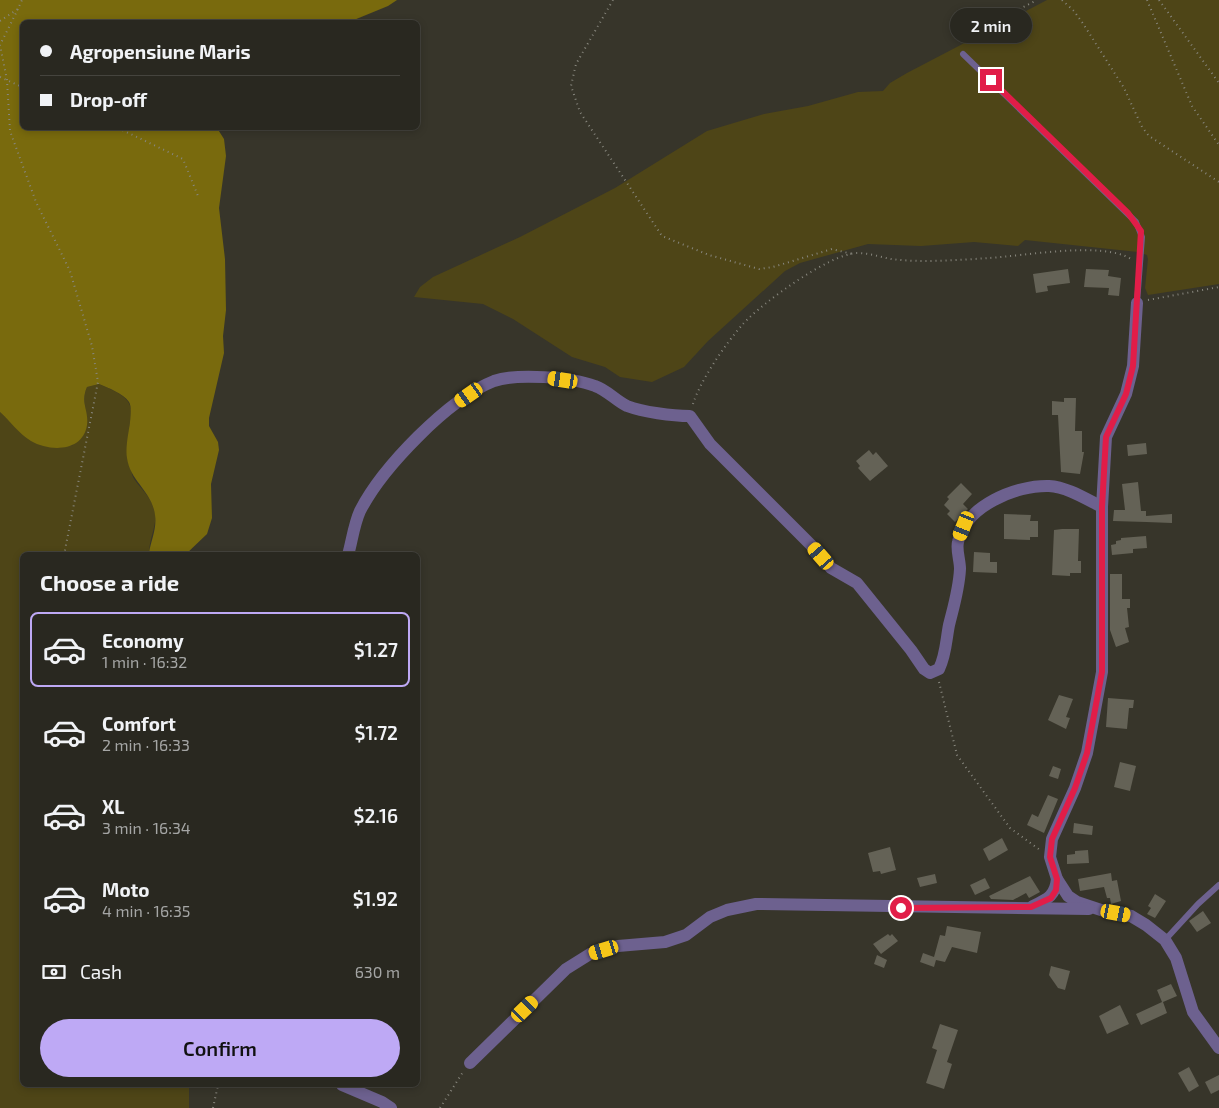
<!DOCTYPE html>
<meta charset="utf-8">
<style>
body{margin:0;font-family:"Exo 2",sans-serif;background:#35342d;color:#f1f3f6;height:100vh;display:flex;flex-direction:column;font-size:19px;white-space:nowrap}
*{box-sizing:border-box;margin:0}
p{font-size:16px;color:#a5a6a5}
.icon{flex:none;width:28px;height:28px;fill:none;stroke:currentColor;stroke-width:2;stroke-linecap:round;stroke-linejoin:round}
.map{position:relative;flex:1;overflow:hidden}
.details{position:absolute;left:20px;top:552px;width:400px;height:535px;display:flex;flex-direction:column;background:#292820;border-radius:8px;box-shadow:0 2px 8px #0003,0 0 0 1px #45443e}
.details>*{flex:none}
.top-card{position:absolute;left:20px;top:20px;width:400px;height:110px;border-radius:8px;box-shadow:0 2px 8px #0003,0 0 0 1px #45443e;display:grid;align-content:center;height:110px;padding:0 20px;background:#292820}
.end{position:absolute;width:22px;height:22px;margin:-11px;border:6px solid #e11d48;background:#fff;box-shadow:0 0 0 2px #fff}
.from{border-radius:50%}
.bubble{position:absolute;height:35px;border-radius:18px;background:#292820;box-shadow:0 2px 8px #0003,0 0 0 1px #45443e;font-size:16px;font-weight:600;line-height:35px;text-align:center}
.car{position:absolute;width:15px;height:30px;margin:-15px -8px;border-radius:6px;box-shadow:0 0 4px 1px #0007;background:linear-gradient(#f5c518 24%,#345 0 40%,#f5c518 0 76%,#345 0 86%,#f5c518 0)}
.top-card b{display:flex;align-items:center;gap:18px;height:48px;font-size:19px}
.top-card b+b{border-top:1px solid #45443e}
.top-card i{width:12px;height:12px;background:#f1f3f6}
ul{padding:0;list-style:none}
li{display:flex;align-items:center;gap:15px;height:75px;margin:0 10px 8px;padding:0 10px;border:2px solid transparent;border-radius:8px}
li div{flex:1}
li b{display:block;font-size:19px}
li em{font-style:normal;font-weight:600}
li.selected{border-color:#bea9f5}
li>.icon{width:45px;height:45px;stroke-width:1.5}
h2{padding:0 20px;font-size:22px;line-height:60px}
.pay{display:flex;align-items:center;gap:12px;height:55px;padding:0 20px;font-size:19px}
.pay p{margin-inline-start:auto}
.primary-button{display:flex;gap:10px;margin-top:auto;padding:10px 20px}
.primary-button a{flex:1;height:58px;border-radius:30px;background:#bea9f5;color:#111;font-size:20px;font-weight:600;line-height:58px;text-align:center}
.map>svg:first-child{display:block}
.green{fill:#4e4517}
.forest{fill:#796a0d}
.building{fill:#646256}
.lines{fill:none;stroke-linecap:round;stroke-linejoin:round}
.path{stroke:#88877e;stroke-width:2;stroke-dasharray:1 4;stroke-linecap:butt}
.lane{stroke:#6d618f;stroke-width:6}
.street{stroke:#6d618f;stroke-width:12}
.route{stroke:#e11d48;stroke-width:6}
</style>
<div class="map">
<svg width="1219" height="1108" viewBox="0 0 1219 1108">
<rect width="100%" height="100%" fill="#37352a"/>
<g class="green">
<path d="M1047 0H1219V284L1148 295 1145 288 1148 259 1147 255 1138 252 1025 240 1018 246 974 242 921 246 868 244 800 263 785 271 708 341 684 367 652 382 620 377 605 367 572 357 513 319 483 304 414 297 420 287 433 277 520 237 615 188 707 131 764 114 808 106 858 92 883 91 890 83 907 73Z"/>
<path d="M99 384C110 389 129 395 131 409 133 415 129 422 129 428 128 442 129 460 132 474 134 484 152 494 155 514 157 528 147 542 150 555H22V1085H189V1108H0V412C23 433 40 454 73 445 77 435 85 421 85 411 86 401 82 400 87 387Z"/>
</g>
<path class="forest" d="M0 0H397L388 6 349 22H22V128H217L224 139 226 156 219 208 225 259 226 310 223 336 224 353 209 418V426L218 442 219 450 211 484 212 518 207 534 185 555H150L149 553C151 540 157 529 155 515 152 491 130 481 127 458 124 442 135 412 129 402 123 393 108 388 99 384L87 387C80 403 89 410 87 425 83 452 50 452 31 441 19 434 10 421 0 412Z"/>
<g class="building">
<path d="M1068 269 1070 283 1047 286 1048 291 1036 293 1033 274Z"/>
<path d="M1086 269 1109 270 1108 276 1121 278 1119 296 1108 295 1109 288 1084 287Z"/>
<path d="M1064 398H1076L1075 431H1082V452H1084L1080 474 1061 472 1058 415H1052V401L1064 402Z"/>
<path d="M1146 443 1147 454 1128 456 1127 445Z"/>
<path d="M869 450 873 455 876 452 888 466 870 481 858 468 860 466 856 461Z"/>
<path d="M1138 482 1141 511H1146V522L1113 521 1114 510H1125L1122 484Z"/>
<path d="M961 483 972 494 963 504 968 509 955 522 947 514 950 511 944 505 949 499 947 497Z"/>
<path d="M1004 514 1031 515 1030 521H1038V537H1030V540L1004 539Z"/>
<path d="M1172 514V523L1146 522V516Z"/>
<path d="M1062 529H1079L1078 561H1081V573H1070V576L1052 575 1054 530Z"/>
<path d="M1146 536 1147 548 1133 549V553L1112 555 1111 545 1116 544V541L1121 540V538Z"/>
<path d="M974 552 990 553V562H997V573L973 572Z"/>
<path d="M1110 574H1122V599H1130V608H1127L1129 627 1125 628 1129 642 1116 647 1110 630Z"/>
<path d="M1059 695 1073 699 1066 717 1070 718 1066 729 1048 720Z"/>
<path d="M1108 698 1134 700 1133 708H1129L1127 729 1106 727Z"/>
<path d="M1120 762 1136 766 1130 791 1114 787Z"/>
<path d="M1053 766 1061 769 1058 779 1049 776Z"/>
<path d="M1048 795 1058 799 1044 833 1027 825 1032 814 1038 817Z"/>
<path d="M1074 823 1093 826 1092 835 1073 833Z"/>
<path d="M1002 838 1008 850 989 861 983 849Z"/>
<path d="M890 847 896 870 881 874 880 871 873 872 868 853Z"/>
<path d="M1088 850 1089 863 1067 864V855L1075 854V851Z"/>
<path d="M1111 873 1112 881 1117 880 1121 901 1111 904 1110 898H1107L1104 887 1080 891 1078 879Z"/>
<path d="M935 874 937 883 920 887 917 878Z"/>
<path d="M1030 876 1040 892 1029 898 1026 893 1013 900 991 899 989 896Z"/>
<path d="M985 878 990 888 975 895 970 885Z"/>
<path d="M1155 894 1166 901 1155 918 1147 914 1151 908 1148 906Z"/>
<path d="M1203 911 1211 923 1197 932 1189 921Z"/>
<path d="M947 926 981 932 977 953 952 947 945 962 936 960 934 967 920 962 923 953 934 957 940 935 945 936Z"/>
<path d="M888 934 890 936 892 934 898 941 881 954 873 944Z"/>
<path d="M877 955 887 960 884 968 874 964Z"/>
<path d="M1051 966 1070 971 1065 990 1058 988 1049 975Z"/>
<path d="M1171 984 1177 996 1163 1002 1167 1013 1141 1025 1136 1014 1162 1002 1157 990Z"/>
<path d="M1120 1005 1129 1024 1107 1034 1099 1016Z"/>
<path d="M940 1024 958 1030 947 1062 952 1064 944 1089 926 1083 937 1050 932 1048Z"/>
<path d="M1189 1067 1199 1086 1189 1092 1178 1073Z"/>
<path d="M1219 1075V1090L1211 1094 1205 1082Z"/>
</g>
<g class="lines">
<g class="path">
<path d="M613 0 576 64 571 86 580 112 662 236 709 255 759 269 773 267 832 249 852 254"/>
<path d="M1062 0 1074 11 1084 25 1124 88 1142 127 1149 136 1219 182"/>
<path d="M1147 0 1192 106 1219 145"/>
<path d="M1159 0 1219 83"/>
<path d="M18 9 0 45 7 80 10 131 36 202 70 271 92 346 98 382 64 555"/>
<path d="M0 21 18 9 22 0"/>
<path d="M988 25 1037 0"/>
<path d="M0 77 22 87"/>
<path d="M118 128 183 159 198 196"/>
<path d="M1148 300 1219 287"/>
<path d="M693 404C700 381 726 343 743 324 762 303 829 254 857 253 869 253 880 257 891 259 922 263 958 260 989 258 1024 256 1103 241 1131 259"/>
<path d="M939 682 957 755 1010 828 1040 850"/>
<path d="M213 1108 218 1085"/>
<path d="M440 1108 463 1072"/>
</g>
<g class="lane">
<path d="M963 54 1136 222 1142 237 1137 303"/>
<path d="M1165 940 1198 904 1219 885"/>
</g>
<g class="street">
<path d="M1137 303 1133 366 1126 394 1106 437 1102 507V672L1087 753 1075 788 1052 839 1050 857 1057 879 1068 896 1077 902 1101 910 1131 916 1146 925 1165 940 1176 958 1193 1012 1219 1048"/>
<path d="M348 555C352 541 354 524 360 511 382 468 448 399 494 381 517 373 571 377 595 386 607 390 616 401 627 406 643 412 672 416 690 416L710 444 811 545 831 568 857 583 911 650 924 669 930 673 939 669C946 655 946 640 949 625 954 605 959 589 960 569 960 560 956 550 958 542 965 506 1016 485 1049 486 1067 487 1086 499 1102 507"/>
<path d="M1033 906C1048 899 1055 896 1057 879"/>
<path d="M470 1063 566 969 590 954 618 946 665 942 686 935 710 917 727 910 756 904 1089 909"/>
<path d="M342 1085 382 1102 391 1108"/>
</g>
</g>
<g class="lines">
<path class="route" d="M901 908 1031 907 1051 898 1056 890 1057 879 1050 857 1052 839 1075 788 1087 753 1102 672V507L1106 437 1126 394 1133 366 1141 231 1128 213 991 80"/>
</g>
</svg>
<i class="end from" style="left:901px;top:908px"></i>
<i class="end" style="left:991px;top:80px"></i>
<div class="bubble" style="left:950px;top:8px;width:82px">2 min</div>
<i class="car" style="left:563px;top:380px;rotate:279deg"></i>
<i class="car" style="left:469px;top:395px;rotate:235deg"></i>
<i class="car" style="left:964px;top:526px;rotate:202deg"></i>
<i class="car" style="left:821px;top:556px;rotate:319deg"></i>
<i class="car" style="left:1116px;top:913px;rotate:101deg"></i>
<i class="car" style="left:604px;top:950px;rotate:253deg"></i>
<i class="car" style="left:525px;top:1009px;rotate:46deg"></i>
<div class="top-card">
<b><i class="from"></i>Agropensiune Maris</b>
<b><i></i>Drop-off</b>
</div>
<section class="details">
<h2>Choose a ride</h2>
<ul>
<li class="selected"><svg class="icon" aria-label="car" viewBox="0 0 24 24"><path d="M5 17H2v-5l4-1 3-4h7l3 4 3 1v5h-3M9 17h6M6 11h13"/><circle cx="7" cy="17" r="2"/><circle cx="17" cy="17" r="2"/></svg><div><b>Economy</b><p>1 min · 16:32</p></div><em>$1.27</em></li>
<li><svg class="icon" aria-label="car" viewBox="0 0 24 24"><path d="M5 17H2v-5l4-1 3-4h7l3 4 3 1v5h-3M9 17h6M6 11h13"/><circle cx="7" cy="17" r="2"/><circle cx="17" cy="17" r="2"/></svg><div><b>Comfort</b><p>2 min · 16:33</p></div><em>$1.72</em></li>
<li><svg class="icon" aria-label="car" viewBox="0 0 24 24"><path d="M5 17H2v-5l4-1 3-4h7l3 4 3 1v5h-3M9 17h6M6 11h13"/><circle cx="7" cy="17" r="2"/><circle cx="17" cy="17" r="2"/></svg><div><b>XL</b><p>3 min · 16:34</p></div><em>$2.16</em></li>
<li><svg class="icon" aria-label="car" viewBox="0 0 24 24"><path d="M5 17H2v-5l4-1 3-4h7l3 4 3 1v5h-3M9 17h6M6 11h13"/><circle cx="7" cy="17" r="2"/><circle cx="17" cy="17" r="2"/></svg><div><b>Moto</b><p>4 min · 16:35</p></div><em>$1.92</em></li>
</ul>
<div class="pay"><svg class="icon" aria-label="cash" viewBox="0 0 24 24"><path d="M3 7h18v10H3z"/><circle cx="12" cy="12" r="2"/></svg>Cash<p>630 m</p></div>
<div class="primary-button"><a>Confirm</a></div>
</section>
</div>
